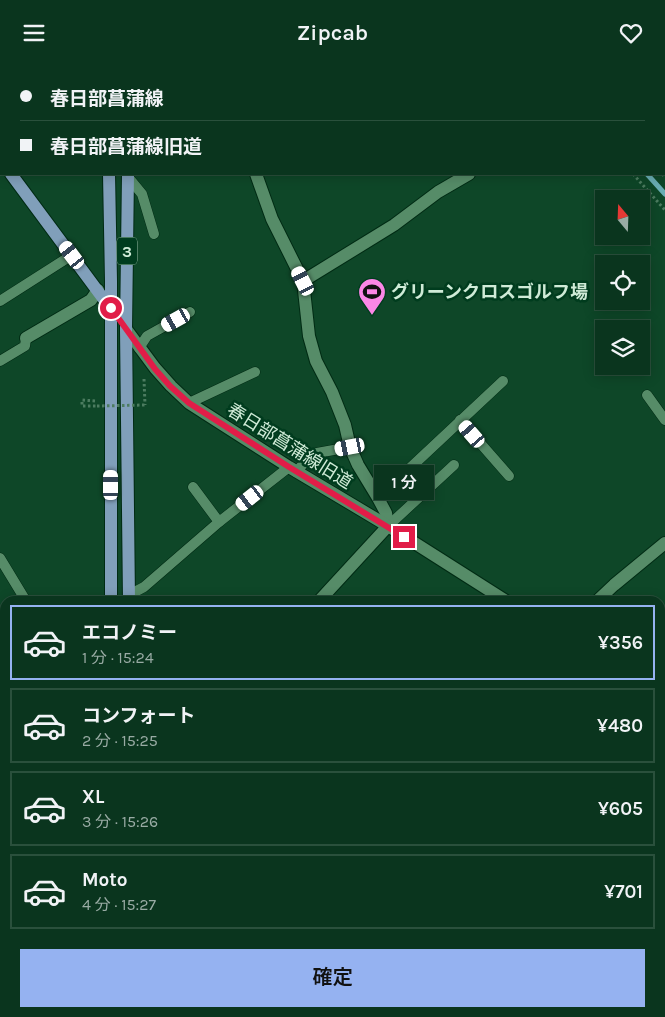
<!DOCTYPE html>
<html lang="ja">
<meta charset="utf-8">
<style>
body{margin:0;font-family:Karla,"Noto Sans JP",sans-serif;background:#18402b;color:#f1f3f6;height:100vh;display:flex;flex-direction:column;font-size:19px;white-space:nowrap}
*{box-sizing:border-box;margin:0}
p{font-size:16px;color:#99aba4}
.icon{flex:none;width:28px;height:28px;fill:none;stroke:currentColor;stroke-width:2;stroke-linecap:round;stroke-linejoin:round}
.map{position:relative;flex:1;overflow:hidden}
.drawer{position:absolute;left:0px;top:531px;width:665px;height:421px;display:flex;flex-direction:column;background:#0a351e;border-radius:15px 15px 0 0;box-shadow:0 2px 12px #0003,0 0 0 1px #2a503c}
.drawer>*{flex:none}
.guide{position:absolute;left:0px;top:0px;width:665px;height:110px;box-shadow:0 2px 12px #0003,0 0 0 1px #2a503c;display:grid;align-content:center;height:110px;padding:0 20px;background:#0a351e}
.needle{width:32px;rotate:341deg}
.fabs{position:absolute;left:595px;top:125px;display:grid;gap:10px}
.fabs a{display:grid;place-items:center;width:55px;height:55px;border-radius:0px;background:#0a351e;box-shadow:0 2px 12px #0003,0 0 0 1px #2a503c;font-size:25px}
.end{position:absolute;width:22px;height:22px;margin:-11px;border:6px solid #e11d48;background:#fff;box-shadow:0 0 0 2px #fff}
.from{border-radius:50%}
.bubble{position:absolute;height:35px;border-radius:0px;background:#0a351e;box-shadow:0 2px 12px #0003,0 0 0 1px #2a503c;font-size:16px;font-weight:600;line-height:35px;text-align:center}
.car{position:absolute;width:15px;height:30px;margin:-15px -8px;border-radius:6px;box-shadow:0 0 4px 1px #0007;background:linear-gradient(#fff 24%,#345 0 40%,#fff 0 76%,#345 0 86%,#fff 0)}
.guide b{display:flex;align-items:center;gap:18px;height:48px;font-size:19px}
.guide b+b{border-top:1px solid #2a503c}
.guide i{width:12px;height:12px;background:#f1f3f6}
ul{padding:9px 0 0;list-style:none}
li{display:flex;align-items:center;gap:15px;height:75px;margin:0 10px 8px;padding:0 10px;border:2px solid #2a503c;border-radius:0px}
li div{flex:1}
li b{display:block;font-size:19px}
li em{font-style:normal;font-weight:600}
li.selected{border-color:#95b2f1}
li>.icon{width:45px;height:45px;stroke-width:1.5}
.primary-button{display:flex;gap:10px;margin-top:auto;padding:10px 20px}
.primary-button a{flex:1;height:58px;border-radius:0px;background:#95b2f1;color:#111;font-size:20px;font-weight:600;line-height:58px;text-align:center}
header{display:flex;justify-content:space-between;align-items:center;height:65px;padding:0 20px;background:#0a351e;font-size:22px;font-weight:600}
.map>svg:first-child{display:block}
.water{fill:#3d92a4;stroke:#69adb3}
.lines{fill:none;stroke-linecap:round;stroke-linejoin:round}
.stream{stroke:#69adb3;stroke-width:5}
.service-casing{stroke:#002b14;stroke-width:11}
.minor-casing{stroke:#002b14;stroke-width:14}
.tertiary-casing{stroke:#002b14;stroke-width:14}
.primary-casing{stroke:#002b14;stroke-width:14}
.path{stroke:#4c7c60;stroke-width:3;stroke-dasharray:2.5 2.5;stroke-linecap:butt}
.service{stroke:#568c68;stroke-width:10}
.minor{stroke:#568c68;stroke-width:12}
.tertiary{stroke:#568c68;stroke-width:12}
.primary{stroke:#809fba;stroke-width:12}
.path-bridge{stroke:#4c7c60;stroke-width:3;stroke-dasharray:2.5 2.5;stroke-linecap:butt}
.route{stroke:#e11d48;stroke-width:6}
.labels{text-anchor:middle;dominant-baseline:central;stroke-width:5;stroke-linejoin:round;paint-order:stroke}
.shield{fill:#003c1e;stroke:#91b6a0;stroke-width:1}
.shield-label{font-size:16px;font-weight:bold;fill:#cfebd7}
.poi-label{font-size:18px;font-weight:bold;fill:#cfebd7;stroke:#003c1e;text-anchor:start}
.street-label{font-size:18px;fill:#cfebd7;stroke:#003c1e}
</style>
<header><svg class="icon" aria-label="menu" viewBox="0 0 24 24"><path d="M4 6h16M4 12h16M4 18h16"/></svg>Zipcab<svg class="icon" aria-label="heart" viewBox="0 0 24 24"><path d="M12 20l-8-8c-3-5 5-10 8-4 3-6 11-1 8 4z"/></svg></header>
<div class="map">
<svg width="665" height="952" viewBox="0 0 665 952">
<rect width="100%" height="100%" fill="#0e4728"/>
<path class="water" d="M271 948H315L319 952H275Z"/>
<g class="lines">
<g class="stream">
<path d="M549 0 550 1"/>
<path d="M647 109 665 129"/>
</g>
<defs>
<g id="service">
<path d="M5 1 6 0"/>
<path d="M128 112 142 129 154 169"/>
<path d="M0 236 72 190"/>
<path d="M139 283 147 271 190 247"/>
<path d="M0 296 25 281 26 273"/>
<path d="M647 330 665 355"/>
<path d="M189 338 255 307"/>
<path d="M460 355 509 411"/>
<path d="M296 407 305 397 317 388 350 382"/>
<path d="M193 422 219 457"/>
<path d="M378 433 503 316"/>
<path d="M388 461 454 400"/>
<path d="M0 493 26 536"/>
<path d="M129 530 144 522 219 457 289 402"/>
<path d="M0 584H5"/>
</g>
<g id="minor">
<path d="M197 0 198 1"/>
<path d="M256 109 272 154 303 216 309 271 316 296 332 327 345 360 350 382 358 400 378 433 386 448 388 461 319 536"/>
<path d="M303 216 394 160 438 127 469 109"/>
<path d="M26 273 91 235 98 225"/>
<path d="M597 536 614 520 665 478"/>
<path d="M660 771 665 768"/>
<path d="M0 814H5"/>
<path d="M224 948 228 952"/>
</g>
<g id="tertiary">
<path d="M126 264 155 303 171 321 189 338 289 402 388 461 506 536"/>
<path d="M660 751 665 760"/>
<path d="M660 915 665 913"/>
<path d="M549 952 563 948"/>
</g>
<g id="primary">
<path d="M107 0V1"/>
<path d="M127 0V1"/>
<path d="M0 94 1 96"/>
<path d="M11 109 111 244"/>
<path d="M109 109 111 216V536"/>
<path d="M128 109 126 264 129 536"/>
<path d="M109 948V952"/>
<path d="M134 948V952"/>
</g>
</defs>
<use href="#service" class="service-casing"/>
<use href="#minor" class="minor-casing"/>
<use href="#tertiary" class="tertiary-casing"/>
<use href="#primary" class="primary-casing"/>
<g class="path">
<path d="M536 0 537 1"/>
<path d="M563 0 565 1"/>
<path d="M633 109 665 145"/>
<path d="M662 109 665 112"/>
<path d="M144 314 145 340"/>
<path d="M95 336 82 335V341H97"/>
</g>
<use href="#service" class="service"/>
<use href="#minor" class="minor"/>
<use href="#tertiary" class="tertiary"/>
<use href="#primary" class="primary"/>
<path class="path-bridge" d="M97 341 145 340"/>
</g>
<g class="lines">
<path class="route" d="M111 243 155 304 170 321 189 338 289 402 404 472"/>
</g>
<defs>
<symbol id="stadium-pin" viewBox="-11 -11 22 30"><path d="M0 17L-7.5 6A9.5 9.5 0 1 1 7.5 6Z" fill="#fb87e6" stroke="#003c1e"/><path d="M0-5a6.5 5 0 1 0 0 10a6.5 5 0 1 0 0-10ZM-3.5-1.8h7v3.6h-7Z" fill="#111"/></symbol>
</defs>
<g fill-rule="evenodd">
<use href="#stadium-pin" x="356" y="211" width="32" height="43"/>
</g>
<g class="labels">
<rect class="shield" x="117" y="172.5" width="20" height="27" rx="4"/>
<g class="shield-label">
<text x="127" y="186">3</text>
</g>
<g class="poi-label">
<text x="391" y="227">グリーンクロスゴルフ場</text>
</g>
<g class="street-label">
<text transform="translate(290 381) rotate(32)">春日部菖蒲線旧道</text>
</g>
</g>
</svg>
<div class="fabs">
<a><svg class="needle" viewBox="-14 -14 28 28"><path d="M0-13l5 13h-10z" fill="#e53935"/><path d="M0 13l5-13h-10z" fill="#99aba4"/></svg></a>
<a><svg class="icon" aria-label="locate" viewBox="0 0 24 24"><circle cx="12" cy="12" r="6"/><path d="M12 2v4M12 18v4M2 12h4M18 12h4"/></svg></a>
<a><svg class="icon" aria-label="layers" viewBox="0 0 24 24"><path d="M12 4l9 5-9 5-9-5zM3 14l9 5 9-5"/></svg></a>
</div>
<i class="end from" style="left:111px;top:243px"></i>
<i class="end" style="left:404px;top:472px"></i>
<div class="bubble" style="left:374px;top:400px;width:60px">1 分</div>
<i class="car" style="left:72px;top:190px;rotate:323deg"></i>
<i class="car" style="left:303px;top:216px;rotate:333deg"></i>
<i class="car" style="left:176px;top:255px;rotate:241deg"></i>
<i class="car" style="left:472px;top:369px;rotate:319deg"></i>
<i class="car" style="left:350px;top:382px;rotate:259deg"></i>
<i class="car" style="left:111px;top:420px;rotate:0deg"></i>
<i class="car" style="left:250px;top:433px;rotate:232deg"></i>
<div class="guide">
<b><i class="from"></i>春日部菖蒲線</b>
<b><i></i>春日部菖蒲線旧道</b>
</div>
<section class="drawer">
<ul>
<li class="selected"><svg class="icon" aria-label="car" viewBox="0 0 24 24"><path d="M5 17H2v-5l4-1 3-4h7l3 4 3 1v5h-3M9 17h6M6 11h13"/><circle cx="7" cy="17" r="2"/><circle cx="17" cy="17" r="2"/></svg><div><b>エコノミー</b><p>1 分 · 15:24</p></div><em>¥356</em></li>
<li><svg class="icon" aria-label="car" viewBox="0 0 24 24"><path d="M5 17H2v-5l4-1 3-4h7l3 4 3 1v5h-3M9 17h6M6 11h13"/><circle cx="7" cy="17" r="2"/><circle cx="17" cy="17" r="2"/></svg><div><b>コンフォート</b><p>2 分 · 15:25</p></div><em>¥480</em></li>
<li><svg class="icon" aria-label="car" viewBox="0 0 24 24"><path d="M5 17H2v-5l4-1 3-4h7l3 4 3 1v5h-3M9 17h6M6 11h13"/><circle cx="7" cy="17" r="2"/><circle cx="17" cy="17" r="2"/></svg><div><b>XL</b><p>3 分 · 15:26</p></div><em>¥605</em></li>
<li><svg class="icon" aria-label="car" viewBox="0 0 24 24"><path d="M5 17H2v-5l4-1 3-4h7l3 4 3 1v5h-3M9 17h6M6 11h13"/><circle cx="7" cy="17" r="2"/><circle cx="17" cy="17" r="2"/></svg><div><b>Moto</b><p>4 分 · 15:27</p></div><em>¥701</em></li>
</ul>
<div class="primary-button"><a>確定</a></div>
</section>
</div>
